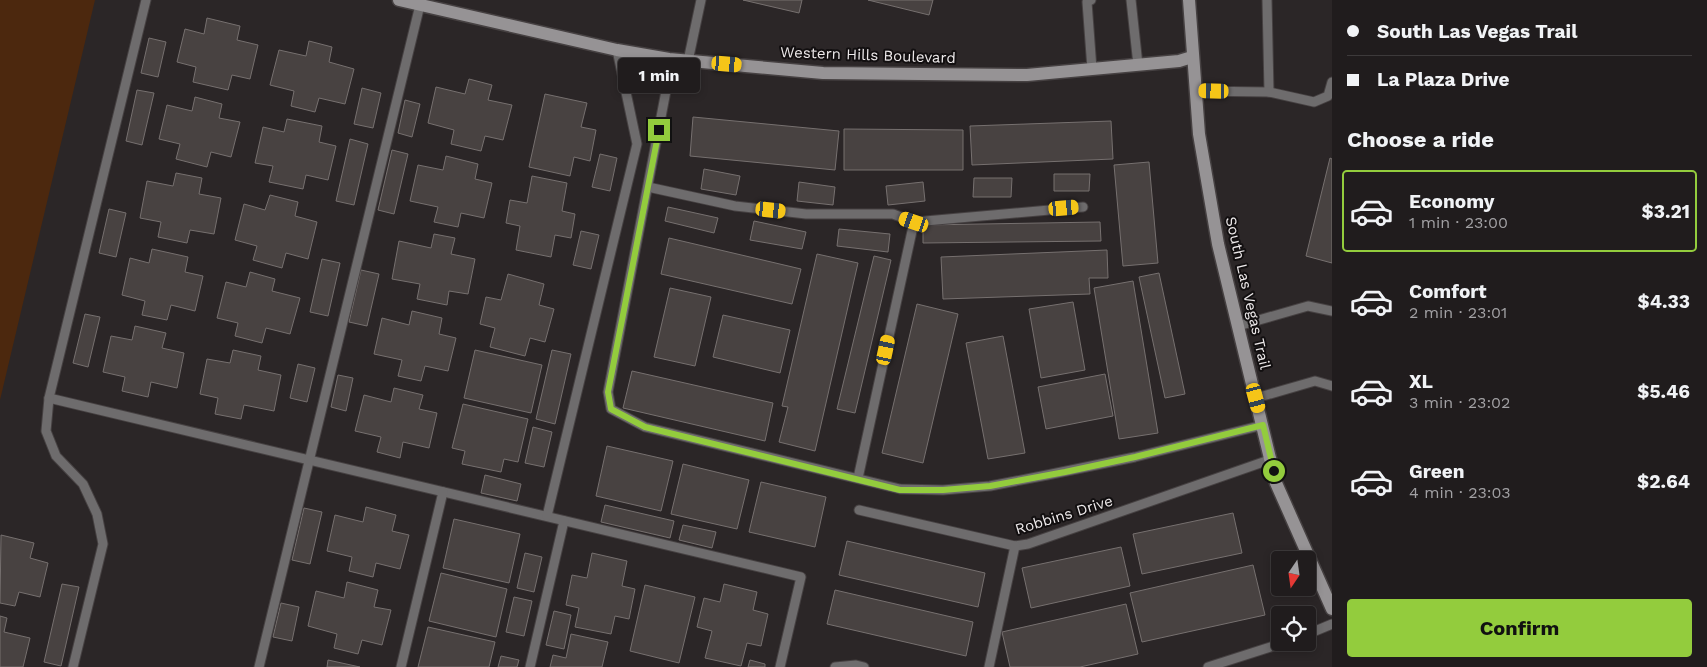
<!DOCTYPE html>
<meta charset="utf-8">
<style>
body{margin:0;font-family:"Work Sans",sans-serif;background:#282526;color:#f1f3f6;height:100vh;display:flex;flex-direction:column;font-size:19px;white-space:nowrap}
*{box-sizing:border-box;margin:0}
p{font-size:16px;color:#a2a1a4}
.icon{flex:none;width:28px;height:28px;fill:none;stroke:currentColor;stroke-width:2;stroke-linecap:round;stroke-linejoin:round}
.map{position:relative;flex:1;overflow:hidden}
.panel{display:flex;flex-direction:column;background:#201c1d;width:375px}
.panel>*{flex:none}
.banner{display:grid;align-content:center;height:110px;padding:0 15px;background:#201c1d}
.needle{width:32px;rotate:193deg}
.buttons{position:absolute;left:1271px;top:551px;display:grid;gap:10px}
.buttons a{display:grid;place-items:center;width:45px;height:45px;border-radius:5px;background:#201c1d;box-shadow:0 2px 8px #0003,0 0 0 1px #3d3a3b;font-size:25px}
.end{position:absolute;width:22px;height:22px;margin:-11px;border:6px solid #93cc3d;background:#111;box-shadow:0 0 0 2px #111}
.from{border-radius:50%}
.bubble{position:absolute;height:35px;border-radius:5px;background:#201c1d;box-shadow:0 2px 8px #0003,0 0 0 1px #3d3a3b;font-size:16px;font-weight:700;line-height:35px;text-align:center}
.car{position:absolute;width:15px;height:30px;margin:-15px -8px;border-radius:6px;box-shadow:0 0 4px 1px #0007;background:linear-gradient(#f5c518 24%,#345 0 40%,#f5c518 0 76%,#345 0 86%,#f5c518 0)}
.banner b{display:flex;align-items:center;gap:18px;height:48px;font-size:19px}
.banner b+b{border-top:1px solid #3d3a3b}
.banner i{width:12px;height:12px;background:#f1f3f6}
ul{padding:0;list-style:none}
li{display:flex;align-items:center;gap:15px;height:82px;margin:0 10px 8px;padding:0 5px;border:2px solid transparent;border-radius:5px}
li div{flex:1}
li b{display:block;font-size:19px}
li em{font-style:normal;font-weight:700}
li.selected{border-color:#93cc3d}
li>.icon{width:45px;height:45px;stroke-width:1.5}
h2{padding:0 15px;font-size:22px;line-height:60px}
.button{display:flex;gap:10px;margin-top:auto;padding:10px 15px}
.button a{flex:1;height:58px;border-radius:5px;background:#93cc3d;color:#111;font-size:20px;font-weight:700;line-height:58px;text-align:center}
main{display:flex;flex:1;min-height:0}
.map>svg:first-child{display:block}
.green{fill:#4c280e}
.building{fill:#484241;stroke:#76706f}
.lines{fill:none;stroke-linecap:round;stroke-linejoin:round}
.lane-casing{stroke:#464142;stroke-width:11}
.secondary-casing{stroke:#464142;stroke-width:15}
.lane{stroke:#6e6c6d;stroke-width:9}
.secondary{stroke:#969395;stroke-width:12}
.route{stroke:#93cc3d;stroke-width:6}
.labels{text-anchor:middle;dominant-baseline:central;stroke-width:4;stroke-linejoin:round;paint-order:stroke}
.street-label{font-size:15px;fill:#eeeaeb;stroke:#120f10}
</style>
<main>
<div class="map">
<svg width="1332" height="667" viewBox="0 0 1332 667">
<rect width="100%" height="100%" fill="#2b2627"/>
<path class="green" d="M0 0H95L0 400Z"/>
<g class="building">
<path d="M743 0H802L799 13Z"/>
<path d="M868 0H933L929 15Z"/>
<path d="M207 18 240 26 237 40 258 45 250 79 232 75 228 90 193 82 196 67 177 62 185 29 204 34Z"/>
<path d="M149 38 166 42 158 77 141 73Z"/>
<path d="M309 41 332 47 329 62 354 69 345 104 319 98 315 112 291 106 294 91 270 85 279 50 306 56Z"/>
<path d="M469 79 492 85 488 100 512 105 503 140 485 136 481 151 451 144 454 130 428 123 436 87 465 94Z"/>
<path d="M362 88 381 93 373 128 354 124Z"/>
<path d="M137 90 154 93 142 145 126 141Z"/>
<path d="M545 94 587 103 581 127 596 130 590 161 574 157 570 176 529 167Z"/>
<path d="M195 97 222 104 219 118 240 122 231 157 211 152 207 167 176 159 180 144 159 139 167 105 192 111Z"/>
<path d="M405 100 420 104 412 137 398 133Z"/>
<path d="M693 117 839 131 835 170 690 156Z"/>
<path d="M287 119 322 126 319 142 336 146 328 180 306 175 303 189 269 182 273 166 255 163 263 127 284 132Z"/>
<path d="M1111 121 1113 159 972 165 970 126Z"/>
<path d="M844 129 963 130V170H844Z"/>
<path d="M350 139 368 144 354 205 336 201Z"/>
<path d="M392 150 408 154 394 214 378 210Z"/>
<path d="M600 154 617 158 610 191 592 187Z"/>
<path d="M446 156 478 164 475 179 492 183 484 218 461 213 458 227 434 222 438 207 410 201 418 165 443 170Z"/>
<path d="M1330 158 1332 159V263L1306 256Z"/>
<path d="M1149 162 1158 263 1123 266 1114 165Z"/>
<path d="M704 169 740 176 736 195 701 189Z"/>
<path d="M176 173 202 178 199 194 221 198 214 234 190 230 187 243 158 237 161 222 140 218 147 181 173 186Z"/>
<path d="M1054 174H1090L1089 191H1054Z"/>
<path d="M532 176 567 183 562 211 575 214 571 238 555 235 551 257 516 250 520 226 506 223 510 200 527 203Z"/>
<path d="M974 178H1012L1011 197H973Z"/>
<path d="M799 182 835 187 833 205 797 201Z"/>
<path d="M923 182 925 201 888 205 886 186Z"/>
<path d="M270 195 298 202 295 216 317 222 308 259 286 253 282 268 253 260 257 246 235 240 244 204 265 210Z"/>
<path d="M668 207 718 218 714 233 665 221Z"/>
<path d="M109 209 126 213 116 257 99 253Z"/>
<path d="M754 221 806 232 802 249 750 240Z"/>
<path d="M1100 222 1101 241 923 243V225Z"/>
<path d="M839 229 890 234 888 252 837 246Z"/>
<path d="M581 231 599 235 591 269 573 265Z"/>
<path d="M434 234 455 238 451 254 475 259 468 294 449 291 447 305 417 299 420 284 392 279 399 241 431 248Z"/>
<path d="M669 238 801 269 792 304 661 274Z"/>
<path d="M152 249 188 257 185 272 203 276 195 311 171 305 167 320 142 315 145 301 122 295 130 258 149 263Z"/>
<path d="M1107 250 1108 278H1089L1090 294 943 299 941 257Z"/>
<path d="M817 254 858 263 815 451 779 442 788 407 782 406Z"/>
<path d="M874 256 891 260 855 413 837 409Z"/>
<path d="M322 259 340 263 328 316 310 312Z"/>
<path d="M361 270 379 274 367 326 349 322Z"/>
<path d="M250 272 275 279 272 291 300 298 290 334 266 328 262 343 235 336 238 323 217 318 226 282 246 287Z"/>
<path d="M1159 273 1185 394 1165 398 1139 277Z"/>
<path d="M508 274 544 284 539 305 554 309 545 342 530 338 525 356 490 347 495 328 480 324 486 297 501 300Z"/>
<path d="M1133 281 1158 433 1119 439 1094 288Z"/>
<path d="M670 288 711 297 695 366 654 357Z"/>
<path d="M1073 302 1085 370 1041 378 1029 309Z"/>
<path d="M917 304 958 314 923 463 882 453Z"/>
<path d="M412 311 442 318 439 334 456 338 448 371 425 366 421 381 398 376 402 360 374 354 382 318 409 325Z"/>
<path d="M85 314 100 317 88 367 73 363Z"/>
<path d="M723 315 790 330 780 373 713 357Z"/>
<path d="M135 326 166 333 162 348 184 353 177 388 151 382 148 397 122 391 125 377 103 372 111 336 132 340Z"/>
<path d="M1003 336 1025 453 988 459 966 343Z"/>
<path d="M233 350 261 356 258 370 281 375 274 411 244 405 241 419 215 414 218 398 200 394 207 359 230 363Z"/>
<path d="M475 350 542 365 531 413 464 398Z"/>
<path d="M552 350 571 354 555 424 536 419Z"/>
<path d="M298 364 315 368 307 402 290 398Z"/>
<path d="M632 371 773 403 765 441 623 408Z"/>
<path d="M1105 374 1113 416 1046 429 1038 387Z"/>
<path d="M338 375 353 378 346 411 331 407Z"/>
<path d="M394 388 423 395 419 409 437 413 429 448 403 442 400 458 377 452 381 437 355 431 364 395 391 402Z"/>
<path d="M463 404 528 419 518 462 504 459 501 472 462 464 465 451 452 448Z"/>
<path d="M533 427 552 432 544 467 525 463Z"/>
<path d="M607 446 673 461 661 511 596 496Z"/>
<path d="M683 464 749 480 737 529 671 514Z"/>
<path d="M485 475 521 484 517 501 481 493Z"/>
<path d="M761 482 826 497 815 547 749 532Z"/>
<path d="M605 505 674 521 670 538 601 522Z"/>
<path d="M366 507 396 515 392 531 409 535 400 569 376 563 373 577 349 571 352 557 327 551 335 515 363 522Z"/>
<path d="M304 508 322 512 310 564 292 560Z"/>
<path d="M1233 513 1242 553 1142 574 1133 534Z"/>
<path d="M454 519 520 534 509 583 443 568Z"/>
<path d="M683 525 716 532 712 548 679 540Z"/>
<path d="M1 535 34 543 30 558 48 563 40 597 19 592 15 606 0 603Z"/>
<path d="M847 541 985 573 978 607 839 575Z"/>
<path d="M1121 547 1130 586 1031 608 1022 568Z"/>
<path d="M525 553 542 557 534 592 517 588Z"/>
<path d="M592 553 627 561 622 586 635 589 629 619 615 616 611 634 575 627 579 608 566 605 572 575 587 578Z"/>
<path d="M1253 565 1265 615 1142 642 1130 593Z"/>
<path d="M441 573 507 589 496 637 429 621Z"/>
<path d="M347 582 378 590 374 607 391 610 382 645 362 640 358 654 334 648 337 634 308 626 316 591 344 598Z"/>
<path d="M62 584 79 587 61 666 44 662Z"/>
<path d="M724 584 757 592 753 610 768 614 761 646 747 643 741 666 705 658 712 631 697 627 704 598 720 602Z"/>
<path d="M645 585 695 597 679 663 630 651Z"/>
<path d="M835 590 973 622 966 656 827 624Z"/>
<path d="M514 597 532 601 524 636 506 632Z"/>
<path d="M281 603 299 607 292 641 273 637Z"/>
<path d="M1126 604 1138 654 1080 667H1010L1002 632Z"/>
<path d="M554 611 571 615 564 649 546 645Z"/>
<path d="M0 616 7 618 4 632 30 638 23 667H0Z"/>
<path d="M428 627 495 642 489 667H418Z"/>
<path d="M571 634 608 642 602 667H550L553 655 566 658Z"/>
<path d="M501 656 519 660 517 667H498Z"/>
<path d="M328 660 360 667H327Z"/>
<path d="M750 660 765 664V667H748Z"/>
</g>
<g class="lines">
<defs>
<g id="lane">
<path d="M146 0 49 398 801 577 780 667"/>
<path d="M1091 0 1087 2 1092 69"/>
<path d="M1131 0 1138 65"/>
<path d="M1267 0 1269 92"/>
<path d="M669 59 666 91 608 392 611 409 645 427 900 489 943 490 990 486 1047 475 1135 457 1263 425"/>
<path d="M688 61 701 0"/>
<path d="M1195 91 1269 92 1314 102 1328 96 1332 82"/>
<path d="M648 187 735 206 806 214H893L914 222"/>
<path d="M1238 326 1308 306 1332 311"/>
<path d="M49 398 46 431 56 456 83 484 97 514 103 544 73 667"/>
<path d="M1256 398 1315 381 1332 386"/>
<path d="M858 478 914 222 1083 207"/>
<path d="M859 510 1015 546 1028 544 1272 459"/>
<path d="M547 516 637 144 617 50"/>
<path d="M1308 634 1332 624"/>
<path d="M259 667 420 5"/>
<path d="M401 667 443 492"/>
<path d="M530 667 564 521"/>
<path d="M835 667 856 665 864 667"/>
<path d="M989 667 1015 546"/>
<path d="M1208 667 1286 642"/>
</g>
<g id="secondary">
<path d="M399 0 617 50 669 59 823 73 1027 75 1179 61 1192 57"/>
<path d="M1189 0 1199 134 1218 244 1276 483 1332 609"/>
</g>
</defs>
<use href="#lane" class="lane-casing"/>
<use href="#secondary" class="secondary-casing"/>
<use href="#lane" class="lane"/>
<use href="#secondary" class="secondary"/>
</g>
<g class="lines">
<path class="route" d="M659 130 608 392 611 409 645 427 900 490H943L990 486 1065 472 1135 457 1263 425 1274 471"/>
</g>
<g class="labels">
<g class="street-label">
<text transform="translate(868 55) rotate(2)">Western Hills Boulevard</text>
<text transform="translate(1248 293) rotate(77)">South Las Vegas Trail</text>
<text transform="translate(1064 515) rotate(-17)">Robbins Drive</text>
</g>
</g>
</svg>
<div class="buttons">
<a><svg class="needle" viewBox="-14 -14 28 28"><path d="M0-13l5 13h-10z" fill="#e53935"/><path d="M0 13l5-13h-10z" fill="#a2a1a4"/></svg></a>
<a><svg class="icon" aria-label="locate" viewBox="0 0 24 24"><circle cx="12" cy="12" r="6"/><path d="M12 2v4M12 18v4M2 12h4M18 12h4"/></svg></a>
</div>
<i class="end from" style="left:1274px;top:471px"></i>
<i class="end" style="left:659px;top:130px"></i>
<div class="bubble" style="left:618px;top:58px;width:82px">1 min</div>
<i class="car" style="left:727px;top:64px;rotate:95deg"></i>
<i class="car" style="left:1214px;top:91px;rotate:271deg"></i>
<i class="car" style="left:1064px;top:208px;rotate:85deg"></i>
<i class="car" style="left:771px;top:210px;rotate:96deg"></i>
<i class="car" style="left:914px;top:222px;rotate:289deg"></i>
<i class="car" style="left:886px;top:350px;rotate:12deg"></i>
<i class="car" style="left:1256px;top:398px;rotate:165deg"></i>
</div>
<section class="panel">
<div class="banner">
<b><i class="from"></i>South Las Vegas Trail</b>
<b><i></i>La Plaza Drive</b>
</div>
<h2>Choose a ride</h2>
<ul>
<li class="selected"><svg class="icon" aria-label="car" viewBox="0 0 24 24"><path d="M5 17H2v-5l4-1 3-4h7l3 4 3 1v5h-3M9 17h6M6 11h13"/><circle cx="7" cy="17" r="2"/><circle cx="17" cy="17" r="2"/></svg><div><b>Economy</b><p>1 min · 23:00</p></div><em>$3.21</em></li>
<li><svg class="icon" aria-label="car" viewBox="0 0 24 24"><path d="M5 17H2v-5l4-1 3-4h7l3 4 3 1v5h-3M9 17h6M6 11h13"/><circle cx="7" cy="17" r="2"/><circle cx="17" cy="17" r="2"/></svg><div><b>Comfort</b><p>2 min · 23:01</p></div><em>$4.33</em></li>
<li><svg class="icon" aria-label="car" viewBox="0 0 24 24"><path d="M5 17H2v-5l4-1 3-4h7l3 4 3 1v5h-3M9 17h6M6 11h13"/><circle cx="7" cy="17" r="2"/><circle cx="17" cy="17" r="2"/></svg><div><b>XL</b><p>3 min · 23:02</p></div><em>$5.46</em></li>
<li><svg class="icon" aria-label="car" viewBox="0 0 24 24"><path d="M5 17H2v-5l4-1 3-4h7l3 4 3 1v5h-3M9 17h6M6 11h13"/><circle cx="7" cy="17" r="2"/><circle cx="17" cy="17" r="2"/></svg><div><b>Green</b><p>4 min · 23:03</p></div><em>$2.64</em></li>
</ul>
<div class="button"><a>Confirm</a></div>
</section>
</main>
